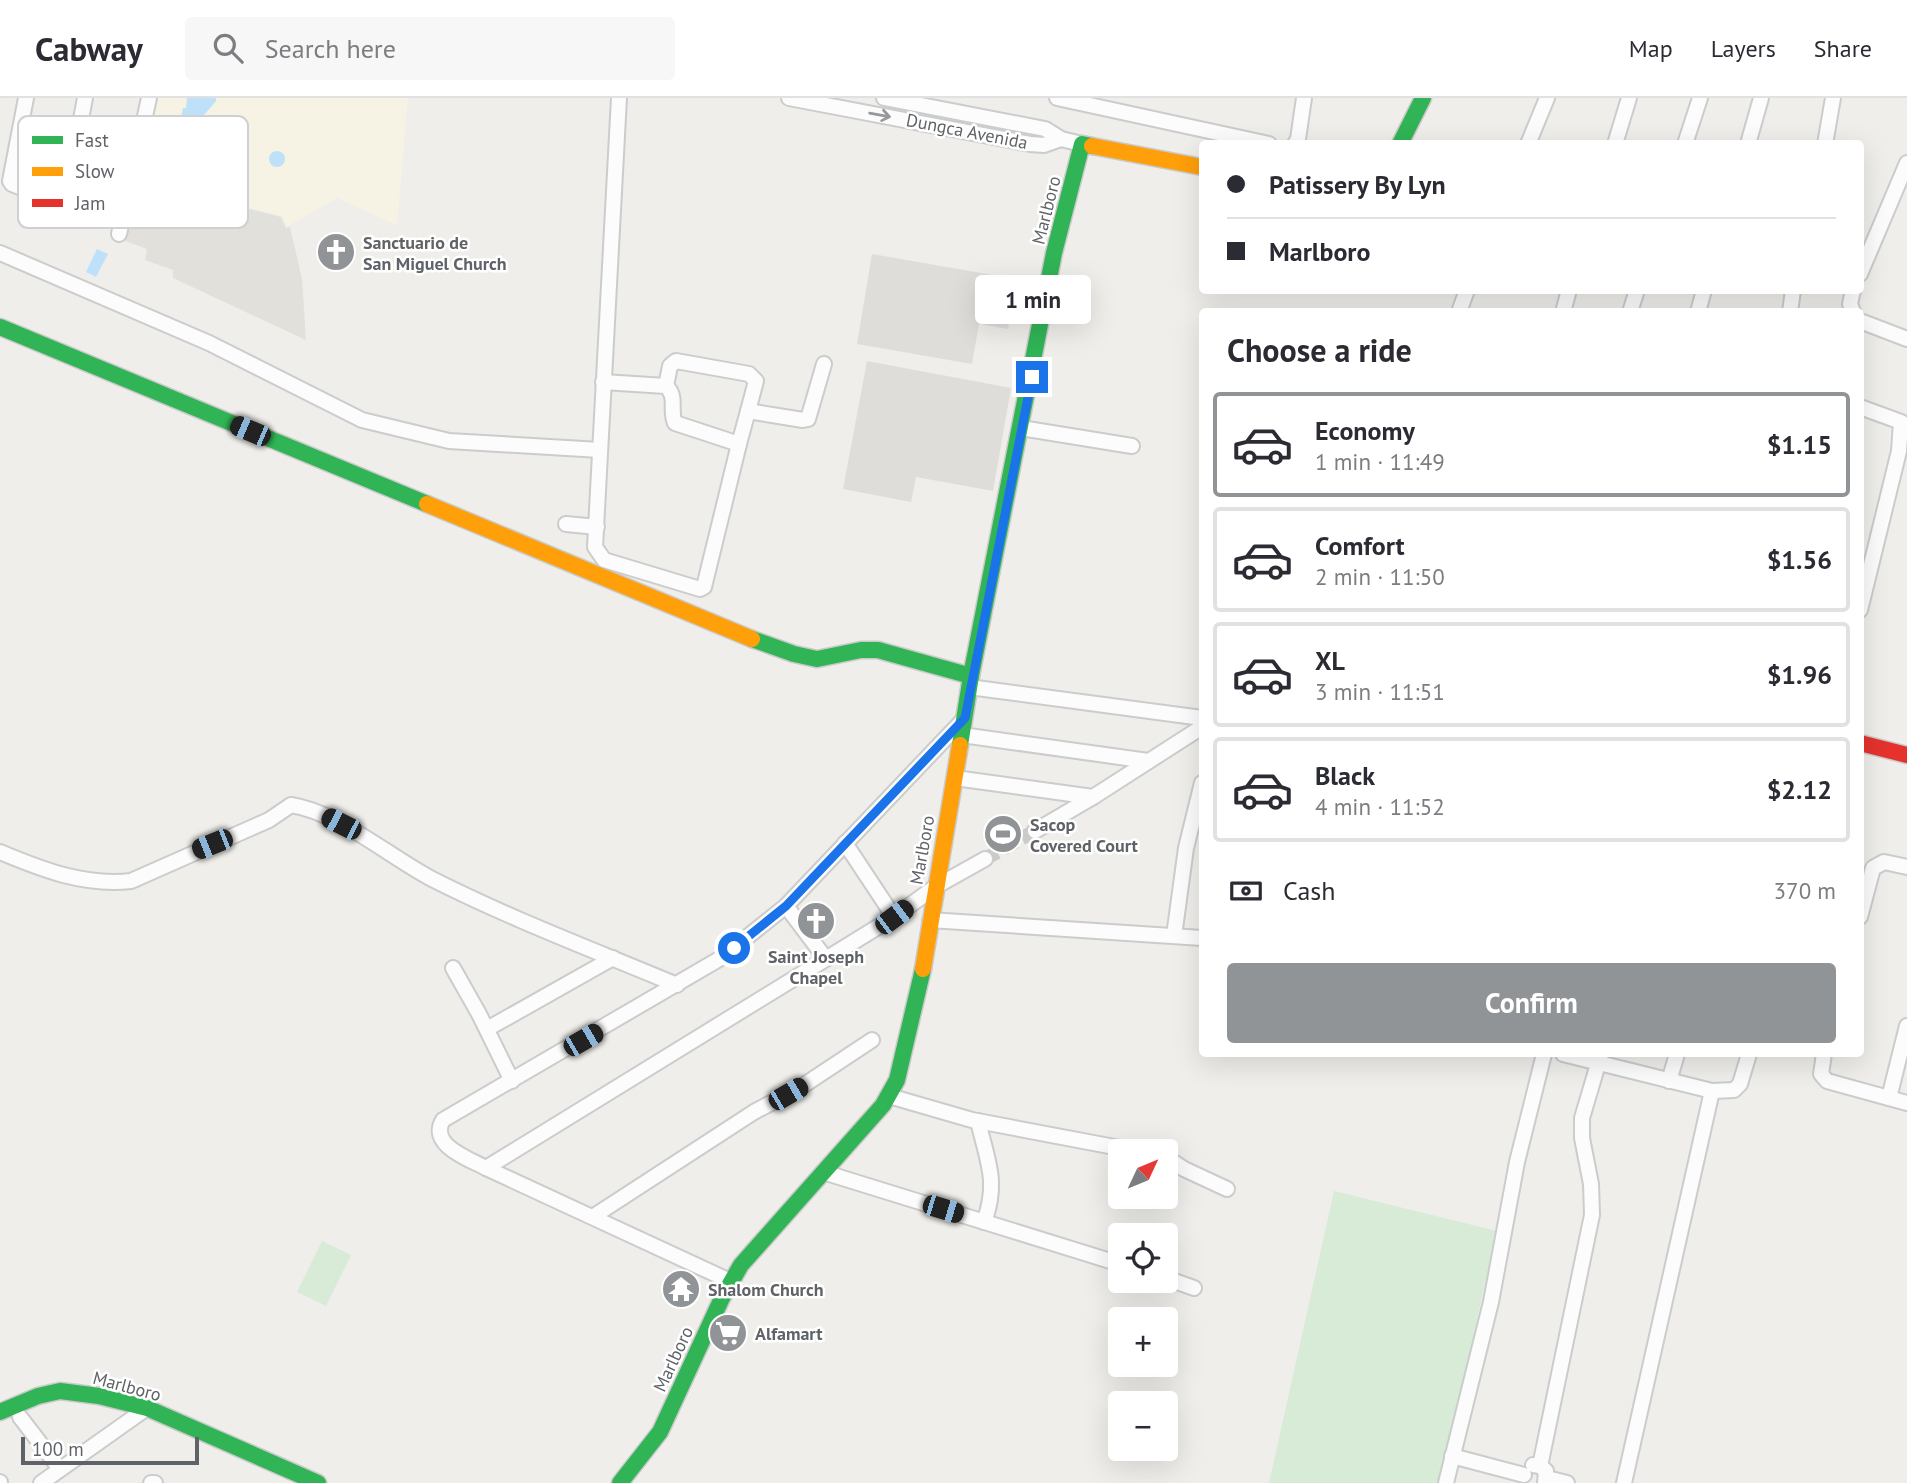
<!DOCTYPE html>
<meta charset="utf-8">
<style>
body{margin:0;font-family:"PT Sans",sans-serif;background:#f7f7f7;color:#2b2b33;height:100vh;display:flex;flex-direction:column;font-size:26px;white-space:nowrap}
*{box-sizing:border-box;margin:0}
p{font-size:23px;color:#7c7c81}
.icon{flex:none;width:38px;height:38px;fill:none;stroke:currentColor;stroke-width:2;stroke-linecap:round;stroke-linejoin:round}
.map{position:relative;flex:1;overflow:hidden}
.panel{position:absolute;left:1199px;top:210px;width:665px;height:749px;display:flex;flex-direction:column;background:#fff;border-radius:7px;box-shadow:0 7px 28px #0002}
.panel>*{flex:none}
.guide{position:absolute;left:1199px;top:42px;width:665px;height:154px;border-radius:7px;box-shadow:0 7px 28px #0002;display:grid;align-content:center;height:154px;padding:0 28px;background:#fff}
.needle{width:46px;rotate:46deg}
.controls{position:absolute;left:1108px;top:1041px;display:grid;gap:14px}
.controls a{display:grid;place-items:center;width:70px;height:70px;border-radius:7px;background:#fff;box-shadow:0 7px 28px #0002;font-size:35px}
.scale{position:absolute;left:21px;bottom:18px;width:178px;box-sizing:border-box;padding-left:7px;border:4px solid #5f6368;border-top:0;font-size:19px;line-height:24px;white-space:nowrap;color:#5f6368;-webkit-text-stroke:5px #fff;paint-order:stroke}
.end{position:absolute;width:32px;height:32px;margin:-16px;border:9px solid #1a73e8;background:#fff;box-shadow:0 0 0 4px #fff}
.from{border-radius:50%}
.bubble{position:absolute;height:49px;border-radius:7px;background:#fff;box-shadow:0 7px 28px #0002;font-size:23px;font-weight:600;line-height:49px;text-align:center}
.car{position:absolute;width:21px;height:42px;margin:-21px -10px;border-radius:9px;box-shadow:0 0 5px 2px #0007;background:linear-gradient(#222 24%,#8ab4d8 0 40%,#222 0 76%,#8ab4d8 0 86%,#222 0)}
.guide b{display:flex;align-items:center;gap:24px;height:66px;font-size:26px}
.guide b+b{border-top:2px solid #e1e1e2}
.guide i{width:18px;height:18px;background:#2b2b33}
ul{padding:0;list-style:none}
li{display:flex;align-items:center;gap:21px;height:105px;margin:0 14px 10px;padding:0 14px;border:4px solid #e1e1e2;border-radius:7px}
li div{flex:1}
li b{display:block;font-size:26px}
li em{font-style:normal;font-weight:600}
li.active{border-color:#919496}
li>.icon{width:63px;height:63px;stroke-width:1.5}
h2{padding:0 28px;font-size:32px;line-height:84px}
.pay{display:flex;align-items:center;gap:18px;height:77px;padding:0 28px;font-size:26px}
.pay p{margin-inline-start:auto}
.action{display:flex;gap:14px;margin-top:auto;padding:14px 28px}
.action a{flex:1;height:80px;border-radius:7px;background:#919496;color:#fff;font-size:28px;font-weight:600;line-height:80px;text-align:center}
header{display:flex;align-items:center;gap:42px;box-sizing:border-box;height:98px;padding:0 35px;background:#fff;border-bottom:2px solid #e1e1e2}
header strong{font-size:33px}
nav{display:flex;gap:38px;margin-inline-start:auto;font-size:24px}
.search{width:490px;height:63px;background:#f7f7f7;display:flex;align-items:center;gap:18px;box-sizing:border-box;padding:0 24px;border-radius:7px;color:#7c7c81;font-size:26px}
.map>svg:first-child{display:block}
.commercial{fill:#f7f3e4}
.industrial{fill:#dfddda}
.education{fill:#e2e0da}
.green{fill:#d8ebd6}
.water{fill:#bfe0f9}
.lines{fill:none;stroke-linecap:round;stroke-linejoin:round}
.street-tunnel{stroke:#cbcbca;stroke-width:14;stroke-dasharray:14 7;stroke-linecap:butt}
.street-casing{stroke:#cbcccc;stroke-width:18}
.fast-casing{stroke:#cacacb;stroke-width:19}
.slow-casing{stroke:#cacacb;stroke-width:19}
.jam-casing{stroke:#cacacb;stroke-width:19}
.street{stroke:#fdfcfc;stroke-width:14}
.fast{stroke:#30b455;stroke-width:16}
.slow{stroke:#ff9f0a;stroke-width:16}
.jam{stroke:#e5322d;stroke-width:16}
.oneway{stroke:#96999c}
.route{stroke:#1a73e8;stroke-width:9}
.labels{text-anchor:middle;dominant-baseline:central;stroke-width:5;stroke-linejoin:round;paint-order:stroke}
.street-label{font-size:18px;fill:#5f6368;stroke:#fff}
.poi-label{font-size:18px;font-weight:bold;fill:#5f6368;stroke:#fff;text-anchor:start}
.key{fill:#fff;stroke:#cfd0d2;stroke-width:2}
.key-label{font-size:19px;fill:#5f6368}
</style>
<header>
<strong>Cabway</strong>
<div class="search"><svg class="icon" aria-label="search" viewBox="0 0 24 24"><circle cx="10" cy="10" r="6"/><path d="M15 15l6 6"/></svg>Search here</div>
<nav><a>Map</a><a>Layers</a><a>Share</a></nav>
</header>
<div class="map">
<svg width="1907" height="1385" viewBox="0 0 1907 1385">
<rect width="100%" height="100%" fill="#efeeea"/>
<path class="commercial" d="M157 0H408L397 127 337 100 286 129 282 118 246 109 227 95 219 71 196 69 191 107 157 101 162 74 141 69Z"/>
<g class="industrial">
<path d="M872 156 1016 181 1008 231 979 226 972 266 857 246Z"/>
<path d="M867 263 1011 290 993 393 916 379 911 404 843 391Z"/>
</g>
<path class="education" d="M141 69 162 73 156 102 191 108 196 69 219 72 227 96 246 110 281 119 286 130 290 129 302 181 306 242 173 180V172L145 162 147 151 123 142Z"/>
<g class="green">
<path d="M1334 1093 1497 1133 1440 1385H1269Z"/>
<path d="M322 1143 351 1157 326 1208 297 1194Z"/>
</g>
<g class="water">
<path d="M187 0H216V3L199 23 181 21 183 10H186Z"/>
<circle cx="277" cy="61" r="8"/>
<path d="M97 151 108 156 96 179 86 174Z"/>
</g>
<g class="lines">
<path class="street-tunnel" d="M985 761 1035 733"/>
<defs>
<g id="street">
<path d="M26 0 10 83 12 86 63 107 65 105 85 0"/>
<path d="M619 0 595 449 604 462 700 491 704 489 739 346"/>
<path d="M789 0 1030 46 1044 47 1061 41"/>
<path d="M884 0 1045 31 1061 41 1082 46"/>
<path d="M1057 0 1269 46"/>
<path d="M1295 46 1298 41 1304 0"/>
<path d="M1528 46 1547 0"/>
<path d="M1615 46 1629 0"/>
<path d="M1685 46 1700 0"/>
<path d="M1748 46 1761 0"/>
<path d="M1825 46 1833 0"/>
<path d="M119 136 149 0"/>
<path d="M0 155 209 245 362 322 449 343 600 352"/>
<path d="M1860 176 1907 65"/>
<path d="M1459 214 1467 192"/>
<path d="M1563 214 1569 192"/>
<path d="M1630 214 1637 192"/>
<path d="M1698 214 1704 192"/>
<path d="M1790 214 1793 192"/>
<path d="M1853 214 1850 206 1853 192"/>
<path d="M1860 223 1907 241"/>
<path d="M603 284 666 288C678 299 669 312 675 325L739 346 748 313 803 322 808 321 824 266"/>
<path d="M666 288 670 268 676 263 749 276 756 283 748 313"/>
<path d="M1860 309 1901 324 1899 353 1860 512"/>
<path d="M1021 330 1132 348"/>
<path d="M566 426 597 429"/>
<path d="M969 589 1202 620"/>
<path d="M962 637 1148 663"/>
<path d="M955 680 1093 699"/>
<path d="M1035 733 1093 699 1202 629"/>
<path d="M845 745 894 819"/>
<path d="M0 754C43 772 84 788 131 783L269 722 291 707C338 714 390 759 432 781 511 821 596 853 677 887"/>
<path d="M786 808 826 861"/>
<path d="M1860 819 1873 770 1884 764 1907 769"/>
<path d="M930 822 1202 840"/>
<path d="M1174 838 1186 750 1202 685"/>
<path d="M453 870 479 916 512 983"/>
<path d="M487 931 613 860"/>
<path d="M1563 956 1712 993 1734 992 1740 986 1749 956"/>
<path d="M1824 956 1821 976 1827 983 1907 1005"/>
<path d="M1669 983 1677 956"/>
<path d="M889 998 972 1022 1141 1054"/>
<path d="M1889 1000 1907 928"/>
<path d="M978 1023C987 1062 999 1084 984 1124"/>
<path d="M1166 1059 1184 1071 1227 1091"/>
<path d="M486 1070 894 819 935 789 985 761"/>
<path d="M823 1074 1120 1166"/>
<path d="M594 1118 754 1014 801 989 872 942"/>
<path d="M1166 1180 1194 1190"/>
<path d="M730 1183 486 1070C469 1061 428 1047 443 1022L721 860 786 808 964 621"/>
<path d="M20 1319 60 1371"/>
<path d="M1452 1358 1524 1377"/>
<path d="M1533 1367 1540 1368 1546 1373 1545 1385"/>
<path d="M1540 1368 1592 1117 1591 1086 1582 1040V1020L1601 956"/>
<path d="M1547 1380 1567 1385"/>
<path d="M0 1384V1385"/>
<path d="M41 1385 147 1310"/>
<path d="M151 1385H155"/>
<path d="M1446 1385 1491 1204 1517 1064 1544 956"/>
<path d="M1624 1385 1712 993"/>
</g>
<g id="fast">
<path d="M1400 46 1423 0"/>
<path d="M0 229 427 406"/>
<path d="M752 541 794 556 817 561 861 552H878L971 578"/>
<path d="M960 647 971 578 1054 155 1082 46 1092 48"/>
<path d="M0 1314 38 1298 60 1293 99 1298 147 1310 318 1385"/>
<path d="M620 1385 660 1334 722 1200 741 1167 883 1007 897 982 923 871"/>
</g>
<g id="slow">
<path d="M1092 48 1202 69"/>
<path d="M427 406 752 541"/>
<path d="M923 871 960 647"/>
</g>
<path id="jam" d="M1860 645 1907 657"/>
</defs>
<use href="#street" class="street-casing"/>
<use href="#fast" class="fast-casing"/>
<use href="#slow" class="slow-casing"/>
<use href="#jam" class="jam-casing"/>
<use href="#street" class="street"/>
<use href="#fast" class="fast"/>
<use href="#slow" class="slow"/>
<use href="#jam" class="jam"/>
</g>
<defs><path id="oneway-shaft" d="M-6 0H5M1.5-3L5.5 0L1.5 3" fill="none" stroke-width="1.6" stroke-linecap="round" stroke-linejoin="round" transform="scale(1.75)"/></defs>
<use class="oneway" href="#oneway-shaft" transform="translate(880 17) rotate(10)"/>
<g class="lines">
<path class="route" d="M734 850 786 808 965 620 1032 279"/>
</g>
<defs>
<symbol id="church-disc" viewBox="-11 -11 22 22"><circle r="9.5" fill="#919496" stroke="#fff"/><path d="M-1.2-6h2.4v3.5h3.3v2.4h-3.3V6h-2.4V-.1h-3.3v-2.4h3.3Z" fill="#fff"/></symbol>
<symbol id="stadium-disc" viewBox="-11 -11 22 22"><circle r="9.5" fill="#919496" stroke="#fff"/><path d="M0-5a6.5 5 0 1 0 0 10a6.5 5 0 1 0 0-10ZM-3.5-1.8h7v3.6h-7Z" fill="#fff"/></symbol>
<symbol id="temple-disc" viewBox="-11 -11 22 22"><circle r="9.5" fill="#919496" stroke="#fff"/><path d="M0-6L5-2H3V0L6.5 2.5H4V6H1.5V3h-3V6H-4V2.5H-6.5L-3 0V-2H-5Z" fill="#fff"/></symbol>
<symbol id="supermarket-disc" viewBox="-11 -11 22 22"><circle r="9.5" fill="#919496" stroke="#fff"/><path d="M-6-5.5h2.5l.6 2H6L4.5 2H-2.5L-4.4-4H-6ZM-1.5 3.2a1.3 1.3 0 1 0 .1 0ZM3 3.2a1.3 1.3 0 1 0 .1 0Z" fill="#fff"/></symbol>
</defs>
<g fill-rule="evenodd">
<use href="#church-disc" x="314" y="132" width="44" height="44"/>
<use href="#stadium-disc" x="981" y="714" width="44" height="44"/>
<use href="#church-disc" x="794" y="801" width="44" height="44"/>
<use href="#temple-disc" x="659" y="1169" width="44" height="44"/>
<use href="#supermarket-disc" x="706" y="1213" width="44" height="44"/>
</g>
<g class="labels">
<g class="street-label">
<text transform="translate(967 33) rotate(11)">Dungca Avenida</text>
<text transform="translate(1046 112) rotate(-76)">Marlboro</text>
<text transform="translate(922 752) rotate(-80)">Marlboro</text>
<text transform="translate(673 1261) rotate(-65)">Marlboro</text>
<text transform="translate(127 1288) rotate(15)">Marlboro</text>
</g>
<g class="poi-label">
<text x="363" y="144">Sanctuario de<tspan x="363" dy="21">San Miguel Church</tspan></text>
<text x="1030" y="726">Sacop<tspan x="1030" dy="21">Covered Court</tspan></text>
<text x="816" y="858" text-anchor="middle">Saint Joseph<tspan x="816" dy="21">Chapel</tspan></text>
<text x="708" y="1191">Shalom Church</text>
<text x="755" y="1235">Alfamart</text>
</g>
</g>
<rect x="18" y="18" width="230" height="112" rx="10" class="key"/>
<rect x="32" y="38" width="31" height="8" fill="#30b455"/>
<rect x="32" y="69" width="31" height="9" fill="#ff9f0a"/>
<rect x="32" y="101" width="31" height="8" fill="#e5322d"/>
<g class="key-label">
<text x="75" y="49">Fast</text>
<text x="75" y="80">Slow</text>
<text x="75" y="112">Jam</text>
</g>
</svg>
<div class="controls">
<a><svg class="needle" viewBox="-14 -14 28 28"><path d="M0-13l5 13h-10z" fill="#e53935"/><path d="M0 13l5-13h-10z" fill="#7c7c81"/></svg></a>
<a><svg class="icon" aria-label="locate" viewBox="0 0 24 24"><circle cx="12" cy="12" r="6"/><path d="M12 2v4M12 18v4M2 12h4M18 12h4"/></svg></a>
<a>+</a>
<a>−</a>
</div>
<div class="scale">100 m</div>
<i class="end from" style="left:734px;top:850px"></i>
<i class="end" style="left:1032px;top:279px"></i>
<div class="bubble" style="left:975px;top:177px;width:116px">1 min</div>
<i class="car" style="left:250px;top:333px;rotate:293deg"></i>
<i class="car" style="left:341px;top:726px;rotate:297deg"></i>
<i class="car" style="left:212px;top:746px;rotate:248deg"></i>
<i class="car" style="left:894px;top:819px;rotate:53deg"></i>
<i class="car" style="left:583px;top:942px;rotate:60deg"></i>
<i class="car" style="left:788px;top:996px;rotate:60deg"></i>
<i class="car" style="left:943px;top:1111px;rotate:107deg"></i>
<div class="guide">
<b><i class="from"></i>Patissery By Lyn</b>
<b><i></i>Marlboro</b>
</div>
<section class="panel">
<h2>Choose a ride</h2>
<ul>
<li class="active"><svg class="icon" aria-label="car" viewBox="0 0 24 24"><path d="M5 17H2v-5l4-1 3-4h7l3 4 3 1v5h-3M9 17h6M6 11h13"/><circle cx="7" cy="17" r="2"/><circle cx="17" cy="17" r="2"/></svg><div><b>Economy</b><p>1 min · 11:49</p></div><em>$1.15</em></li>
<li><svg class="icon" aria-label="car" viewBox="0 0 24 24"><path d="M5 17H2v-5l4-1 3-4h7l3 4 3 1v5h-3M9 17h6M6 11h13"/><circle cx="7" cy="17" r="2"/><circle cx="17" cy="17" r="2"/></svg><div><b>Comfort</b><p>2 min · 11:50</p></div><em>$1.56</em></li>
<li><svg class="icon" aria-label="car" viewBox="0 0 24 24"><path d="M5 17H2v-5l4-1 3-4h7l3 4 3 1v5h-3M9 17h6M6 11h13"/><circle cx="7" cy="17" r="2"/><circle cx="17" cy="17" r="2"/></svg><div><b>XL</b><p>3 min · 11:51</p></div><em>$1.96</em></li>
<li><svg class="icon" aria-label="car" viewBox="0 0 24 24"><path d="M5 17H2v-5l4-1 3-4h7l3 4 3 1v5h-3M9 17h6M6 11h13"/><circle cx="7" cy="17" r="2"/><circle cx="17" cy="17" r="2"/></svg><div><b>Black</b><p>4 min · 11:52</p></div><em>$2.12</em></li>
</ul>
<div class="pay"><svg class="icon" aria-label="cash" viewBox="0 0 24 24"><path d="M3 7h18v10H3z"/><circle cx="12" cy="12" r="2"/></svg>Cash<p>370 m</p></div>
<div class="action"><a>Confirm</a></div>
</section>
</div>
